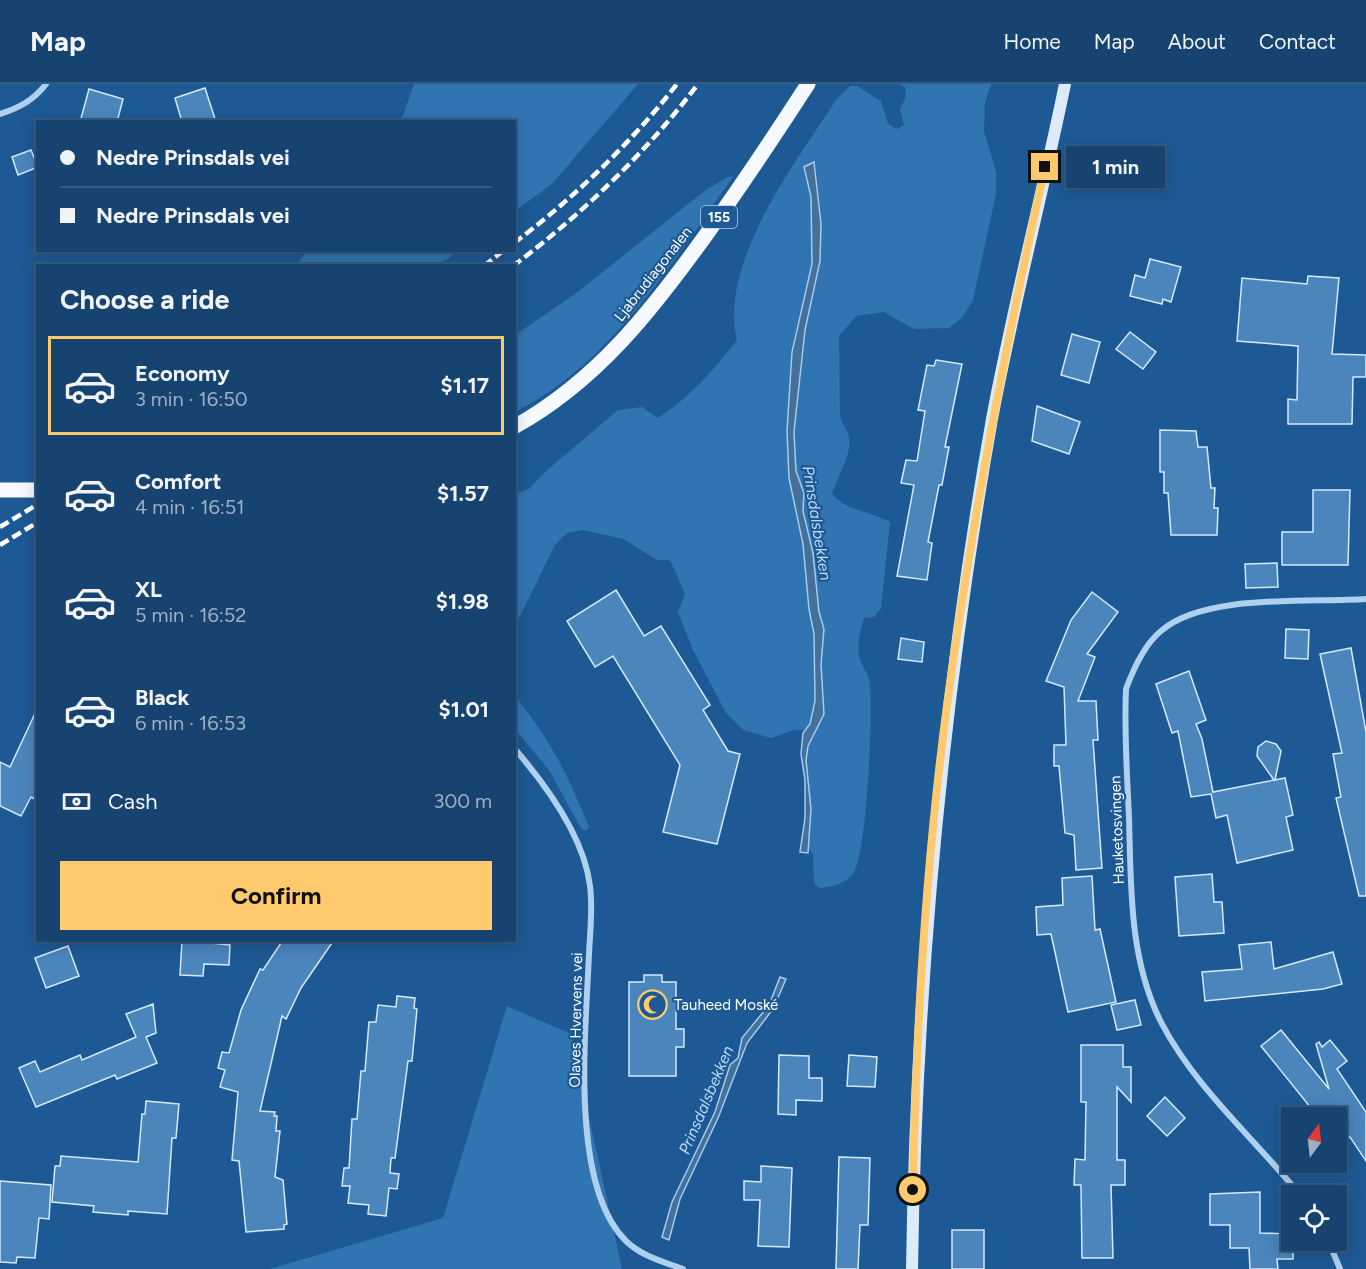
<!DOCTYPE html>
<meta charset="utf-8">
<style>
body{margin:0;font-family:Figtree,sans-serif;background:#234e77;color:#f1f3f6;height:100vh;display:flex;flex-direction:column;font-size:22px;white-space:nowrap}
*{box-sizing:border-box;margin:0}
p{font-size:20px;color:#9eb0c3}
.icon{flex:none;width:33px;height:33px;fill:none;stroke:currentColor;stroke-width:2;stroke-linecap:round;stroke-linejoin:round}
.map{position:relative;flex:1;overflow:hidden}
.drawer{position:absolute;left:36px;top:180px;width:480px;height:678px;display:flex;flex-direction:column;background:#16436f;border-radius:0px;box-shadow:0 3px 15px #0003,0 0 0 2px #355c82}
.drawer>*{flex:none}
.banner{position:absolute;left:36px;top:36px;width:480px;height:132px;border-radius:0px;box-shadow:0 3px 15px #0003,0 0 0 2px #355c82;display:grid;align-content:center;height:132px;padding:0 24px;background:#16436f}
.needle{width:39px;rotate:15deg}
.controls{position:absolute;left:1281px;top:1023px;display:grid;gap:12px}
.controls a{display:grid;place-items:center;width:66px;height:66px;border-radius:0px;background:#16436f;box-shadow:0 3px 15px #0003,0 0 0 2px #355c82;font-size:30px}
.end{position:absolute;width:27px;height:27px;margin:-14px;border:8px solid #feca6d;background:#111;box-shadow:0 0 0 3px #111}
.from{border-radius:50%}
.bubble{position:absolute;height:42px;border-radius:0px;background:#16436f;box-shadow:0 3px 15px #0003,0 0 0 2px #355c82;font-size:20px;font-weight:700;line-height:42px;text-align:center}
.banner b{display:flex;align-items:center;gap:21px;height:57px;font-size:22px}
.banner b+b{border-top:2px solid #355c82}
.banner i{width:15px;height:15px;background:#f1f3f6}
ul{padding:0;list-style:none}
li{display:flex;align-items:center;gap:18px;height:99px;margin:0 12px 9px;padding:0 12px;border:3px solid transparent;border-radius:0px}
li div{flex:1}
li b{display:block;font-size:22px}
li em{font-style:normal;font-weight:700}
li.on{border-color:#feca6d}
li>.icon{width:54px;height:54px;stroke-width:1.5}
h2{padding:0 24px;font-size:27px;line-height:72px}
.pay{display:flex;align-items:center;gap:15px;height:66px;padding:0 24px;font-size:22px}
.pay p{margin-inline-start:auto}
.action{display:flex;gap:12px;margin-top:auto;padding:12px 24px}
.action a{flex:1;height:69px;border-radius:0px;background:#feca6d;color:#111;font-size:24px;font-weight:700;line-height:69px;text-align:center}
header{display:flex;align-items:center;gap:36px;box-sizing:border-box;height:84px;padding:0 30px;background:#16436f;border-bottom:2px solid #355c82}
header strong{font-size:28px}
nav{display:flex;gap:33px;margin-inline-start:auto;font-size:21px}
.map>svg:first-child{display:block}
.green{fill:#3074b1}
.water{fill:#457099;stroke:#a2ccf0;stroke-width:1.5}
.building{fill:#4a85bc;stroke:#d5e9fa;stroke-width:1.5}
.lines{fill:none;stroke-linecap:round;stroke-linejoin:round}
.street{stroke:#afd0ef;stroke-width:6}
.secondary{stroke:#dcebfb;stroke-width:12}
.primary{stroke:#f6faff;stroke-width:15}
.rail{stroke:#fff;stroke-width:4.5;stroke-dasharray:10 4.5;stroke-linecap:butt}
.route{stroke:#feca6d;stroke-width:8}
.labels{text-anchor:middle;dominant-baseline:central;stroke-width:4.5;stroke-linejoin:round;paint-order:stroke}
.shield{fill:#1d5994;stroke:#bbcddf;stroke-width:1.5}
.shield-label{font-size:14px;font-weight:bold;fill:#fff}
.street-label{font-size:15px;fill:#fff;stroke:#1d5994}
.poi-label{font-size:15px;fill:#fff;stroke:#1d5994;text-anchor:start}
.water-label{font-size:16px;font-style:italic;fill:#bbdaf5;stroke:#1d5994}
</style>
<header>
<strong>Map</strong>
<nav><a>Home</a><a>Map</a><a>About</a><a>Contact</a></nav>
</header>
<div class="map">
<svg width="1366" height="1185" viewBox="0 0 1366 1185">
<rect width="100%" height="100%" fill="#1d5994"/>
<g class="green">
<path d="M414 0H638L552 100 515 127 514 38 401 37Z"/>
<path d="M899 0H991L985 19 984 47 996 88V110L973 216 962 234 949 244 914 245 884 228 856 232 839 252 840 331C841 339 848 346 849 354 852 371 837 393 832 410 848 428 871 427 890 438L881 524 874 533 864 534C860 547 856 561 860 575 862 582 867 588 869 595 874 622 867 771 853 790 845 800 831 803 820 804L814 799 813 770 808 764 811 725 806 676 808 662 824 630 821 580 824 545 819 528 813 469 803 427 804 409 796 387 794 348 805 246 820 177 821 140 816 86 804 87 811 113 812 180 794 254 787 347 789 394 803 460 814 550 815 617 810 640 804 646H794L771 654 743 646 726 629 693 566 678 528 685 510 672 480 669 476H657L623 455 583 446 567 449 555 461 515 542V410L529 405 546 387 618 326 642 323 658 334C690 313 714 286 737 256 718 179 796 78 836 16L850 2H857L881 17 888 40 897 45 904 41 900 25 906 12 905 3Z"/>
<path d="M730 92 733 93C672 178 611 280 515 328V251L575 210 707 105Z"/>
<path d="M307 167V166L459 167 438 181H296Z"/>
<path d="M515 612C552 658 567 689 589 743L586 747 582 746 549 686 515 645Z"/>
<path d="M507 922 571 950 622 1185H270L443 1134Z"/>
</g>
<g class="water">
<path d="M814 78 821 140 820 177 805 246 794 348 796 387 804 409 803 427 813 469 819 528 824 545 821 580 824 630 808 662 806 676 811 725 808 769 800 768 805 734V696L801 670 803 649 810 640 815 617 814 550 809 525 803 460 789 394 787 347 792 268 812 180 811 113 804 83Z"/>
<path d="M780 893 786 895 773 925 747 959 718 1034 680 1115 669 1156 662 1153 672 1118 715 1028 730 981 738 974 742 954 769 921Z"/>
</g>
<g class="building">
<path d="M205 4 216 38H182L175 14Z"/>
<path d="M89 5 123 15 117 38H80Z"/>
<path d="M31 66 38 83 18 91 12 73Z"/>
<path d="M1150 175 1181 183 1171 218 1163 215 1162 220 1130 212 1135 191 1145 194Z"/>
<path d="M1308 192 1339 194 1332 270 1366 271V293H1353L1352 340H1288V315L1297 316 1298 262 1237 257 1242 194 1307 200Z"/>
<path d="M1130 248 1156 268 1143 285 1116 265Z"/>
<path d="M1072 250 1100 258 1089 299 1061 291Z"/>
<path d="M936 276 962 280 945 363H949L942 401H939L928 458 932 459 927 496 897 492 914 401 901 399 906 376 917 377 925 327 918 326 927 281 934 282Z"/>
<path d="M1037 322 1080 338 1069 370 1032 357Z"/>
<path d="M1160 346 1196 347 1198 363H1207L1211 404H1215L1214 424H1218L1217 451H1171L1168 409H1164V388H1160Z"/>
<path d="M1313 406H1350L1348 481H1282V448H1313Z"/>
<path d="M1277 479 1278 503 1246 504 1245 480Z"/>
<path d="M616 506 644 552 661 542 710 621 703 626 728 667 740 670 717 760 663 748 680 681 613 572 595 583 567 537Z"/>
<path d="M1092 508 1118 528 1087 570 1095 573 1078 617H1096L1098 656H1093L1102 784 1076 786 1074 751 1065 749 1059 682H1054V661H1066L1064 603 1046 597 1071 536Z"/>
<path d="M1286 545 1309 546 1308 575 1285 574Z"/>
<path d="M901 554 924 558 922 578 898 575Z"/>
<path d="M1351 564 1366 648V812H1359L1336 714 1341 713 1333 670 1342 669 1320 570Z"/>
<path d="M1189 587 1206 636 1196 640 1202 655 1213 708 1274 696 1257 672 1258 663 1266 657 1276 660 1281 667 1275 696 1285 694 1293 731 1286 733 1293 766 1237 779 1227 731 1216 734 1211 710 1191 713 1178 647 1172 649 1156 600Z"/>
<path d="M38 623V717L31 713 21 732 0 722V678L10 683Z"/>
<path d="M1212 790 1214 818H1222L1224 849 1179 852 1175 793Z"/>
<path d="M1092 792 1095 846 1100 845 1116 918 1068 928 1051 850 1037 851 1036 823 1063 821 1062 794Z"/>
<path d="M182 856 230 861 229 881 204 880 203 892 180 891Z"/>
<path d="M283 856H334L301 904 286 935 282 932 260 1027 275 1028 274 1032H277L276 1047H280L275 1093 283 1096 287 1140 284 1141V1145L246 1148 239 1077 232 1076 238 1008 220 1003 225 986 218 984 222 968 229 969 241 926 260 885 263 886Z"/>
<path d="M1271 858 1274 885 1333 868 1342 900 1323 905 1205 917 1202 888 1242 885 1239 861Z"/>
<path d="M68 862 79 892 46 904 35 874Z"/>
<path d="M644 891H662V898H676V945H684V963H676V992H629V898H644Z"/>
<path d="M397 912 415 914 414 924 417 925 412 977H408L395 1074H391L390 1089 399 1090 397 1105 389 1104 386 1132 368 1130 369 1121 348 1119 350 1102H342L344 1084H349L352 1035H357L361 987H365L369 938H376L378 921 396 923Z"/>
<path d="M1135 916 1141 941 1117 946 1111 921Z"/>
<path d="M153 920 156 949 146 953 157 979 117 995 115 991 36 1023 19 984 35 977 40 988 80 971 82 976 136 953 126 930Z"/>
<path d="M1281 946 1329 1005 1316 960 1319 958 1322 963 1330 956 1347 977 1337 985 1366 1028V1077L1350 1053 1336 1061V1034H1319L1261 962Z"/>
<path d="M1081 961H1123V983H1131V1018L1117 1003V1076H1125V1101H1111L1113 1174H1082L1081 1101H1074L1075 1075 1085 1076 1086 1018H1081Z"/>
<path d="M779 971 809 972V994H822V1017L796 1016V1031L778 1030Z"/>
<path d="M849 971 877 973 875 1003 847 1002Z"/>
<path d="M1165 1013 1185 1034 1167 1052 1147 1032Z"/>
<path d="M146 1017 179 1020 176 1054H172L167 1130 128 1127V1131L93 1128 94 1122 52 1118 55 1082H60L61 1072 138 1078 142 1030H145Z"/>
<path d="M839 1073 870 1074 868 1141H860L858 1185H836Z"/>
<path d="M761 1082 792 1084 789 1163 758 1162 760 1116H744V1097L761 1098Z"/>
<path d="M0 1097 51 1101 49 1135 39 1134 35 1174 17 1173 16 1179 0 1178Z"/>
<path d="M1260 1108V1149L1292 1150 1293 1156V1175H1277L1278 1185H1250L1249 1164H1230V1141H1210V1110Z"/>
<rect x="952" y="1146" width="32" height="39"/>
</g>
<g class="lines">
<g class="street">
<path d="M0 30C19 24 34 16 46 0"/>
<path d="M514 664C546 701 584 752 590 802 593 824 590 848 589 870 586 946 569 1101 626 1157 641 1172 664 1178 683 1185"/>
<path d="M1301 1112C1255 1055 1195 1004 1161 938 1129 875 1131 802 1129 733 1127 690 1124 648 1126 605 1133 586 1145 560 1161 547 1204 509 1309 519 1366 515"/>
<path d="M1328 1156 1340 1185"/>
</g>
<path class="secondary" d="M912 1185C916 899 942 617 992 335 1013 222 1042 112 1065 0"/>
<g class="primary">
<path d="M514 343C597 297 652 226 706 151 741 102 775 51 808 0"/>
<path d="M0 406H38"/>
</g>
<g class="rail">
<path d="M514 159C574 114 631 59 677 0"/>
<path d="M484 182 504 166"/>
<path d="M513 182C582 130 646 69 698 0"/>
<path d="M0 443 38 420"/>
<path d="M0 461 38 438"/>
</g>
</g>
<g class="lines">
<path class="route" d="M913 1106C916 942 926 776 948 614 972 436 1006 259 1045 83"/>
</g>
<defs>
<symbol id="mosque-ring" viewBox="-11 -11 22 22"><circle r="9.5" fill="#1d5994" stroke="#feca6d" stroke-width="1.5"/><path d="M3.5-4.9A6 6 0 1 0 3.5 4.9A5 5 0 1 1 3.5-4.9Z" fill="#feca6d"/></symbol>
</defs>
<g fill-rule="evenodd">
<use href="#mosque-ring" x="636" y="904" width="33" height="33"/>
</g>
<g class="labels">
<rect class="shield" x="701" y="122" width="36" height="22" rx="4.5"/>
<g class="shield-label">
<text x="719" y="133">155</text>
</g>
<g class="street-label">
<text transform="translate(653 190) rotate(-52)">Ljabrudiagonalen</text>
<text transform="translate(1117 746) rotate(-92)">Hauketosvingen</text>
<text transform="translate(576 936) rotate(-89)">Olaves Hvervens vei</text>
</g>
<g class="poi-label">
<text x="674" y="921">Tauheed Moské</text>
</g>
<g class="water-label">
<text transform="translate(817 439) rotate(81)">Prinsdalsbekken</text>
<text transform="translate(706 1016) rotate(-67)">Prinsdalsbekken</text>
</g>
</g>
</svg>
<div class="controls">
<a><svg class="needle" viewBox="-14 -14 28 28"><path d="M0-13l5 13h-10z" fill="#e53935"/><path d="M0 13l5-13h-10z" fill="#9eb0c3"/></svg></a>
<a><svg class="icon" aria-label="locate" viewBox="0 0 24 24"><circle cx="12" cy="12" r="6"/><path d="M12 2v4M12 18v4M2 12h4M18 12h4"/></svg></a>
</div>
<i class="end from" style="left:913px;top:1106px"></i>
<i class="end" style="left:1045px;top:83px"></i>
<div class="bubble" style="left:1066px;top:62px;width:99px">1 min</div>
<div class="banner">
<b><i class="from"></i>Nedre Prinsdals vei</b>
<b><i></i>Nedre Prinsdals vei</b>
</div>
<section class="drawer">
<h2>Choose a ride</h2>
<ul>
<li class="on"><svg class="icon" aria-label="car" viewBox="0 0 24 24"><path d="M5 17H2v-5l4-1 3-4h7l3 4 3 1v5h-3M9 17h6M6 11h13"/><circle cx="7" cy="17" r="2"/><circle cx="17" cy="17" r="2"/></svg><div><b>Economy</b><p>3 min · 16:50</p></div><em>$1.17</em></li>
<li><svg class="icon" aria-label="car" viewBox="0 0 24 24"><path d="M5 17H2v-5l4-1 3-4h7l3 4 3 1v5h-3M9 17h6M6 11h13"/><circle cx="7" cy="17" r="2"/><circle cx="17" cy="17" r="2"/></svg><div><b>Comfort</b><p>4 min · 16:51</p></div><em>$1.57</em></li>
<li><svg class="icon" aria-label="car" viewBox="0 0 24 24"><path d="M5 17H2v-5l4-1 3-4h7l3 4 3 1v5h-3M9 17h6M6 11h13"/><circle cx="7" cy="17" r="2"/><circle cx="17" cy="17" r="2"/></svg><div><b>XL</b><p>5 min · 16:52</p></div><em>$1.98</em></li>
<li><svg class="icon" aria-label="car" viewBox="0 0 24 24"><path d="M5 17H2v-5l4-1 3-4h7l3 4 3 1v5h-3M9 17h6M6 11h13"/><circle cx="7" cy="17" r="2"/><circle cx="17" cy="17" r="2"/></svg><div><b>Black</b><p>6 min · 16:53</p></div><em>$1.01</em></li>
</ul>
<div class="pay"><svg class="icon" aria-label="cash" viewBox="0 0 24 24"><path d="M3 7h18v10H3z"/><circle cx="12" cy="12" r="2"/></svg>Cash<p>300 m</p></div>
<div class="action"><a>Confirm</a></div>
</section>
</div>
